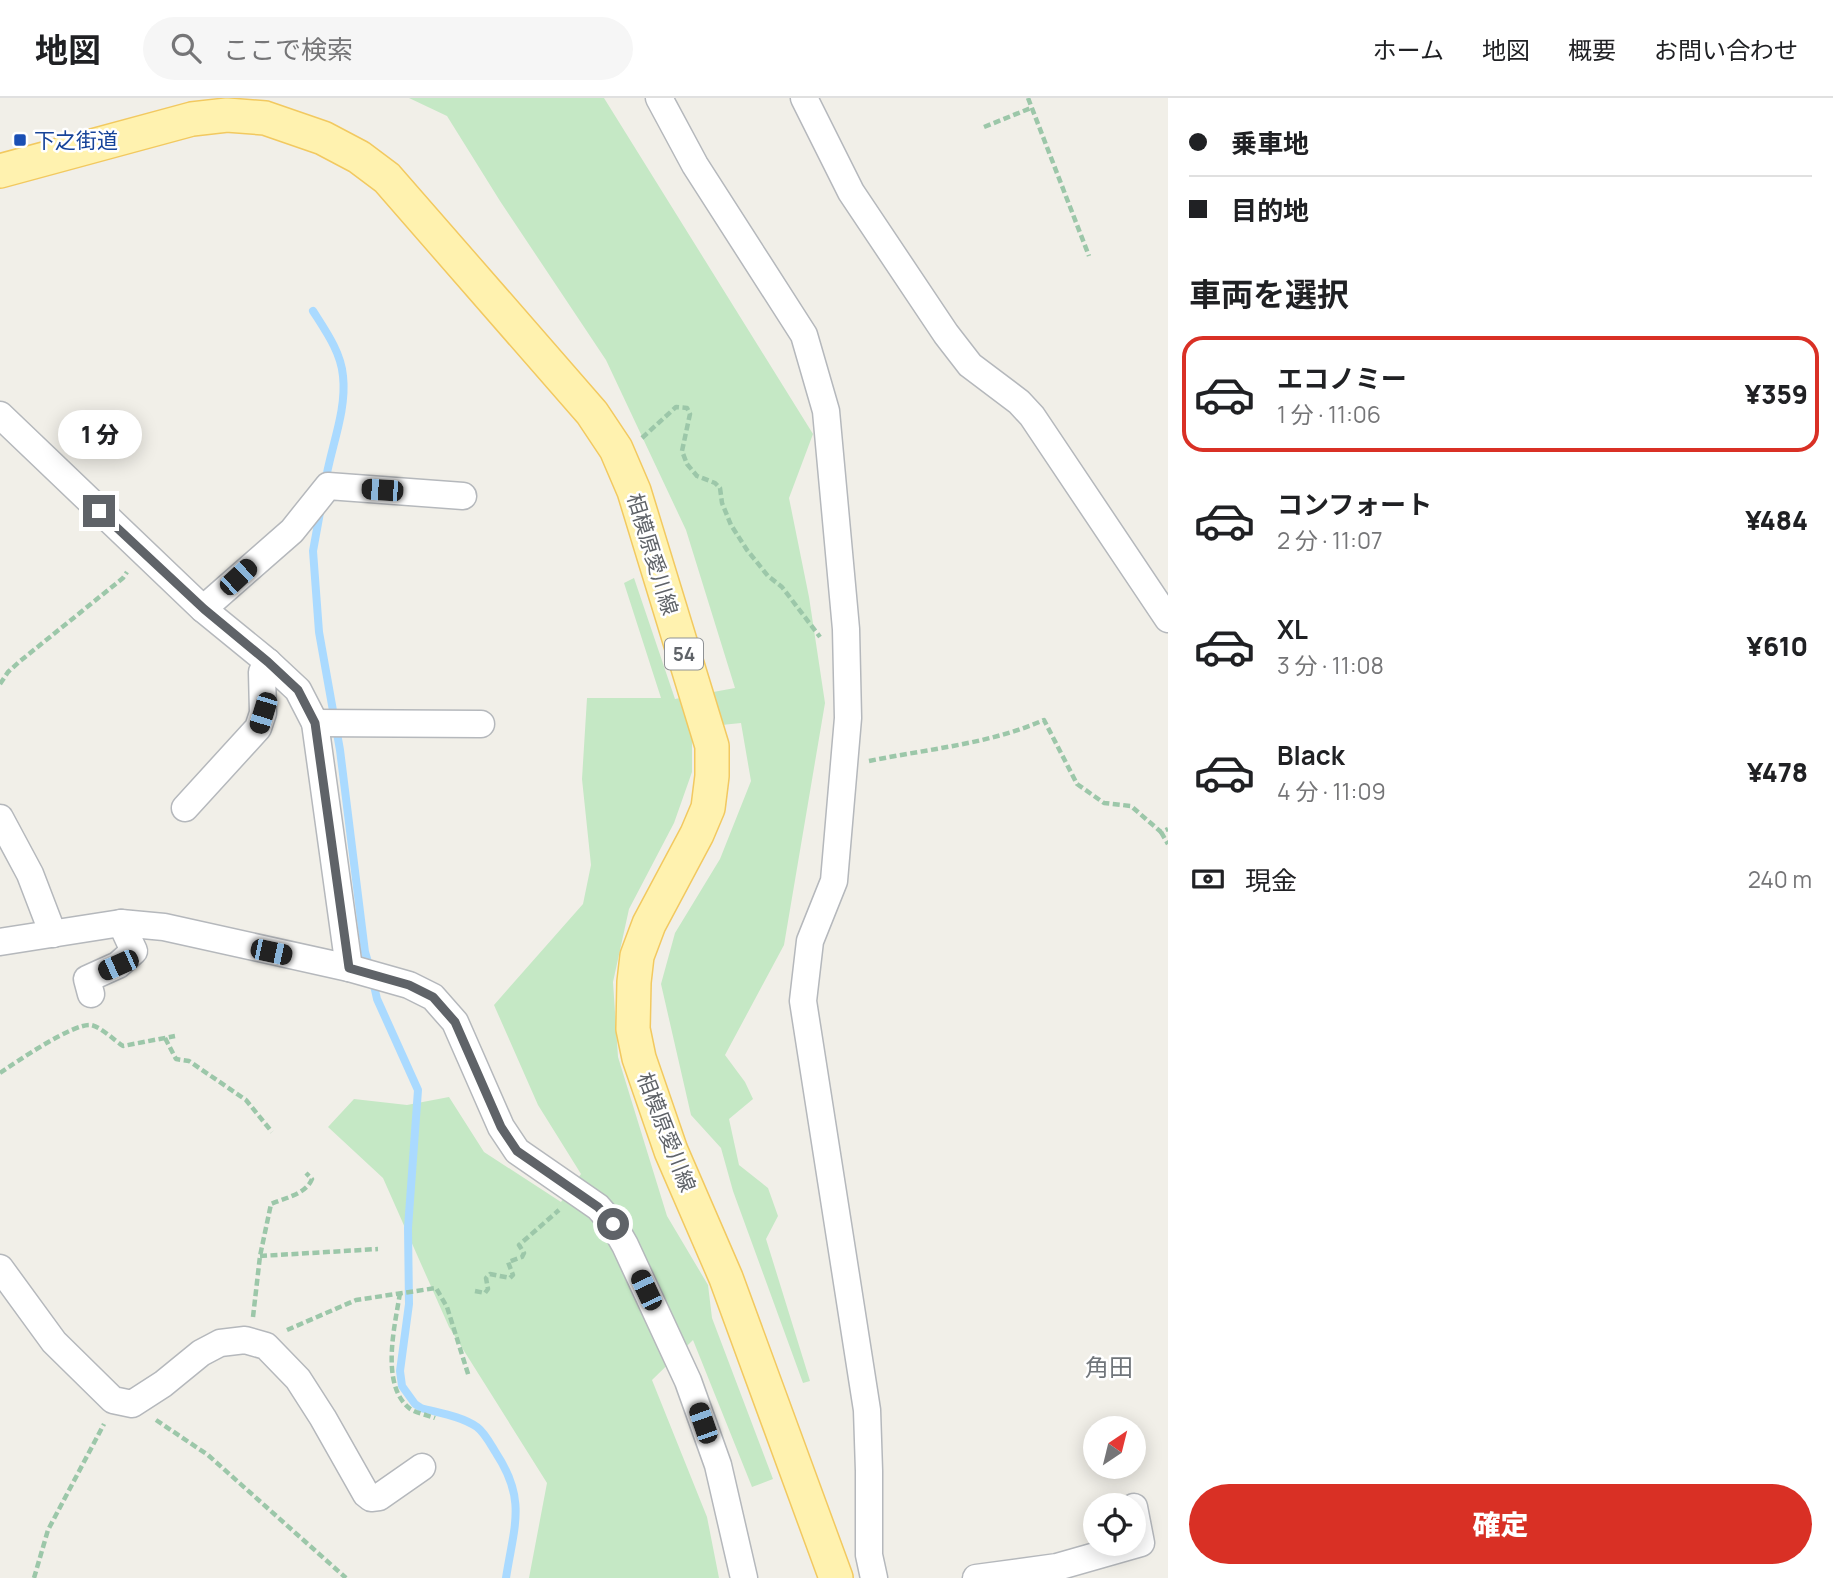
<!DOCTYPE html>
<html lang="ja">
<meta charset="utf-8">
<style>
body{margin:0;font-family:Manrope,"Noto Sans JP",sans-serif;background:#f6f6f6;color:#202124;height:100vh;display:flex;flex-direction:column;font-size:26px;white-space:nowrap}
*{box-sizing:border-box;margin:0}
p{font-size:23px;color:#757577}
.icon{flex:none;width:38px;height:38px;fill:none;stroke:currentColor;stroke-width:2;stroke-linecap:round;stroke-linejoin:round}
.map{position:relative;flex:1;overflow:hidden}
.side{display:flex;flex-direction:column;background:#fff;width:665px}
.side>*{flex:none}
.hud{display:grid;align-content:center;height:154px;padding:0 21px;background:#fff}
.needle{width:46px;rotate:35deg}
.fabs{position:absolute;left:1083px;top:1318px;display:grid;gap:14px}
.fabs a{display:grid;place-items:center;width:63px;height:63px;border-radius:50%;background:#fff;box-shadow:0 4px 18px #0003;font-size:35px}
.end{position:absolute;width:32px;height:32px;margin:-16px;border:9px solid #5f6368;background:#fff;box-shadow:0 0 0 4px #fff}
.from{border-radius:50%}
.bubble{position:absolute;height:49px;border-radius:24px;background:#fff;box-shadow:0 4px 18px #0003;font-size:23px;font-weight:800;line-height:49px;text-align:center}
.car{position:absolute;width:21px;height:42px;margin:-21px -10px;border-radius:9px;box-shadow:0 0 5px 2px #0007;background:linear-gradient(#222 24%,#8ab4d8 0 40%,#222 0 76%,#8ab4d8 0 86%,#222 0)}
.hud b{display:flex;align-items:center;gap:24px;height:66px;font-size:26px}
.hud b+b{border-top:2px solid #e0e0e0}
.hud i{width:18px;height:18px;background:#202124}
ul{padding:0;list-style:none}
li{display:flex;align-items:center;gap:21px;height:116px;margin:0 14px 10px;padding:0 7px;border:4px solid transparent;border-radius:21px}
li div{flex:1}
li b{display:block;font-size:26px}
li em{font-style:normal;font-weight:800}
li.current{border-color:#d93025}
li>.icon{width:63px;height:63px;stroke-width:1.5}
h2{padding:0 21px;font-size:32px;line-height:84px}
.pay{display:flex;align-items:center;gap:18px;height:77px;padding:0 21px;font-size:26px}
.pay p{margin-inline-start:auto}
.cta{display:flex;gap:14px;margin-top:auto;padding:14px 21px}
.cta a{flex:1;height:80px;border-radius:42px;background:#d93025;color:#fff;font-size:28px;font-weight:800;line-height:80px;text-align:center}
header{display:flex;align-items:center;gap:42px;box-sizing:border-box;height:98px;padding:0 35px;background:#fff;border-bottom:2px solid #e0e0e0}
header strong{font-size:33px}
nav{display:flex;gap:38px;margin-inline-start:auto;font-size:24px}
.search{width:490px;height:63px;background:#f6f6f6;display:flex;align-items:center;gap:18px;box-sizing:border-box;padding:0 24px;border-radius:38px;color:#757577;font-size:26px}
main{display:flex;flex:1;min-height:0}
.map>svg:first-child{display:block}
.green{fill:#c5e8c5}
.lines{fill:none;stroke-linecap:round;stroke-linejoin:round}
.stream{stroke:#aadaff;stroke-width:8}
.minor-casing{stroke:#b5b8bc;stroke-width:29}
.major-casing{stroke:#f2c960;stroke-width:36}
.path{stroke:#9cc7a9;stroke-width:4.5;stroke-dasharray:7 3.5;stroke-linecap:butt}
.minor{stroke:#fff;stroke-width:26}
.major{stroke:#fff2af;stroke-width:33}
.route{stroke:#5f6368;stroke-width:9}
.transit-dot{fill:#1a4fb4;stroke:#fff;stroke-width:2.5}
.labels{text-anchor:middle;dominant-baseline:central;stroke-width:5;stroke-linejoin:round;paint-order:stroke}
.shield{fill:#fff;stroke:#8f9295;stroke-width:2}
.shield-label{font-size:19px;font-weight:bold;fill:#5f6368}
.transit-label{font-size:21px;fill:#164399;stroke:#fff;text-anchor:start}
.street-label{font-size:21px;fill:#5f6368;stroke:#fff}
.quarter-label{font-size:24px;fill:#70757a;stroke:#fff}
</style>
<header>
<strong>地図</strong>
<div class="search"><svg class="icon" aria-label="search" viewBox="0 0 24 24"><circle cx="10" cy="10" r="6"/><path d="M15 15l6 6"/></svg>ここで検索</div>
<nav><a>ホーム</a><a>地図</a><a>概要</a><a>お問い合わせ</a></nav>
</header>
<main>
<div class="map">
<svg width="1168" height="1480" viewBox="0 0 1168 1480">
<rect width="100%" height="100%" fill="#f1efe8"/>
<path class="green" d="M409 0H604L813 336 789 400 809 499 825 605 784 847 725 957 745 984 753 1001 729 1021 739 1067 768 1090 778 1118 766 1141 810 1283 803 1285 733 1093 721 1050 691 1017 661 886 675 835 720 761 751 683 741 625 692 630V674L674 725 629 811 613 884 618 959 667 1118 708 1187 712 1220 773 1381 752 1389 693 1242 652 1282 707 1419 719 1480H529L547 1385 449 1229 383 1080 328 1029 354 1001 407 1007 449 999 484 1054 561 1104 581 1076 538 1007 494 907 583 806 591 767 582 681 587 600H661L624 485 634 480 675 601 735 590 686 432 606 262 500 103 447 18Z"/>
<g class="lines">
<g class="stream">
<path d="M313 213C325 232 341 254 343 278 347 314 330 351 325 386"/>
<path d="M321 409 313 453 319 534 340 652 365 854 370 871"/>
<path d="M373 883 377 901 418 992 408 1130 409 1206 400 1273 402 1288 415 1306 421 1310C439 1315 461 1318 477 1329 485 1335 491 1347 496 1355 527 1402 514 1428 506 1480"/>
</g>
<defs>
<g id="minor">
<path d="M659 0 695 67 804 237 826 313 846 531 848 620 834 783 810 843 803 903 867 1312 869 1373V1457L874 1480"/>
<path d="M804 0 851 94 946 236 970 267 1019 304 1032 318 1168 521"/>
<path d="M0 317 203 511 268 564 298 592 315 625 349 870 164 829 121 825 0 844"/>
<path d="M203 511 292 433 328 388 463 398"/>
<path d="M315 625 481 626"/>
<path d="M185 710 258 630 263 615 262 574 268 564"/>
<path d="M0 720 30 776 53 836"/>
<path d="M349 870 409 887 433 899 455 924 501 1029 517 1053 598 1109 613 1126 625 1147 688 1283 718 1367 744 1480"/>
<path d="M91 896 87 881 118 867 134 853 121 825"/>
<path d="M0 1170 54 1244 113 1302 132 1306 163 1286 201 1255 220 1245 245 1242 266 1248 298 1281 323 1320 366 1396 371 1400 379 1399 422 1369"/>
<path d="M976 1480 1057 1469 1141 1445 1134 1409"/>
</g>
<path id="major" d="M0 73 192 21 227 17 265 20 323 40 359 59 387 80 592 315 616 351 634 393 712 648V678L708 710 697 736 649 826 637 858 634 884 633 931 639 960 671 1053 726 1180 836 1480"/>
</defs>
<use href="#minor" class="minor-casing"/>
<use href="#major" class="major-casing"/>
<g class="path">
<path d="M1028 0 1089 158"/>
<path d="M984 29 1031 10"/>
<path d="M642 340 676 309 687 310 690 316 682 353 687 366 697 378 715 385 720 390 722 405 731 427 747 452 768 478 782 489 820 539"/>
<path d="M0 586 8 574 19 564 123 480 127 474"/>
<path d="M869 663C927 651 990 646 1044 622L1077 686 1104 705 1131 708 1161 734 1168 731"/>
<path d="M1161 734 1168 746"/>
<path d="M165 940 176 961 189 963 246 1002 272 1034"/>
<path d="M0 975C16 964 73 925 91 927 101 929 114 942 123 948L175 938"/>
<path d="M260 1158 378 1151"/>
<path d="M475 1193 485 1195 488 1191 486 1180 490 1176 510 1180 513 1177 508 1164 522 1159 524 1155 519 1147 559 1112"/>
<path d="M400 1195C395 1227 380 1286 409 1310 415 1315 427 1317 435 1320"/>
<path d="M253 1219 260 1158 271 1106C285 1100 306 1096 312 1081L306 1075"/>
<path d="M287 1232 356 1202 436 1190 447 1209 469 1279"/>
<path d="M156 1322 208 1357 346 1480"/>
<path d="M34 1480 48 1432 104 1326"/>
</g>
<use href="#minor" class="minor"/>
<use href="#major" class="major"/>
</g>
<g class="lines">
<path class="route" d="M99 413 204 511 268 564 298 592 315 625 349 870 409 887 433 899 455 924 501 1029 517 1053 598 1109 613 1126"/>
</g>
<rect class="transit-dot" x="13" y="35" width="14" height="14" rx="3.5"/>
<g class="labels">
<rect class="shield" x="665" y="540.5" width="38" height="31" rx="5"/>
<g class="shield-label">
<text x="684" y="556">54</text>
</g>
<g class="transit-label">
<text x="34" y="42">下之街道</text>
</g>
<g class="street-label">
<text transform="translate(653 456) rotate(73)">相模原愛川線</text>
<text transform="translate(667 1034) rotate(69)">相模原愛川線</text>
</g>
<g class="quarter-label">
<text x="1109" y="1268">角田</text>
</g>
</g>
</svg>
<div class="fabs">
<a><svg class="needle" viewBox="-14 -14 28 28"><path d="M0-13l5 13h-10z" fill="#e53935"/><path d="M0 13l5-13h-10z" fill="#757577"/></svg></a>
<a><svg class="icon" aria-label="locate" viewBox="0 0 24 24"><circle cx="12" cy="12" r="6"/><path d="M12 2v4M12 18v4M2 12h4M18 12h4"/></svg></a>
</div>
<i class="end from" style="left:613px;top:1126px"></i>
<i class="end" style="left:99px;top:413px"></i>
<div class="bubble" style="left:58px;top:312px;width:84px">1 分</div>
<i class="car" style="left:382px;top:392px;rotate:274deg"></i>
<i class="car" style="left:238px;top:479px;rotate:47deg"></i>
<i class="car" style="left:263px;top:615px;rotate:197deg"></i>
<i class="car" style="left:271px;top:854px;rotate:102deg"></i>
<i class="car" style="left:118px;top:867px;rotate:246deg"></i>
<i class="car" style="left:646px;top:1192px;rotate:335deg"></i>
<i class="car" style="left:703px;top:1325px;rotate:341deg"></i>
</div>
<section class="side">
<div class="hud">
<b><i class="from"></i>乗車地</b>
<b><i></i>目的地</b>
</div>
<h2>車両を選択</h2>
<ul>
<li class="current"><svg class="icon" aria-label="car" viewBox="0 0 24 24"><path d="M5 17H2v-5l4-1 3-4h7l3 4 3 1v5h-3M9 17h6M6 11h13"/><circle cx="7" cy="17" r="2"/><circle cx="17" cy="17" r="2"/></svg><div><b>エコノミー</b><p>1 分 · 11:06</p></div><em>¥359</em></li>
<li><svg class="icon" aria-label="car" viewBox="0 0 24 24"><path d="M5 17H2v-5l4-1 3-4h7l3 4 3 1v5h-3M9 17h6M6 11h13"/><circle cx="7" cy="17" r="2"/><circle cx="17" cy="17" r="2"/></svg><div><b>コンフォート</b><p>2 分 · 11:07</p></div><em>¥484</em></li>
<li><svg class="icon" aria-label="car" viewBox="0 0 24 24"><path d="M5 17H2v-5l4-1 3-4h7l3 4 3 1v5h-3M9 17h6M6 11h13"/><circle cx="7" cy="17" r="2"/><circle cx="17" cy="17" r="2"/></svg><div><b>XL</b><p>3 分 · 11:08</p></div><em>¥610</em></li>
<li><svg class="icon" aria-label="car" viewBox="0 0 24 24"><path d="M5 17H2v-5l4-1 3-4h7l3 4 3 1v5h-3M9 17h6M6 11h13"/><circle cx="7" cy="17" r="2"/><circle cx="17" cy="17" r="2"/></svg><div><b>Black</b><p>4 分 · 11:09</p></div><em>¥478</em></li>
</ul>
<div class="pay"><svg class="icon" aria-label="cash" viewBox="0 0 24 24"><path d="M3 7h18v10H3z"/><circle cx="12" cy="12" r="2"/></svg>現金<p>240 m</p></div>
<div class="cta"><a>確定</a></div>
</section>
</main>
